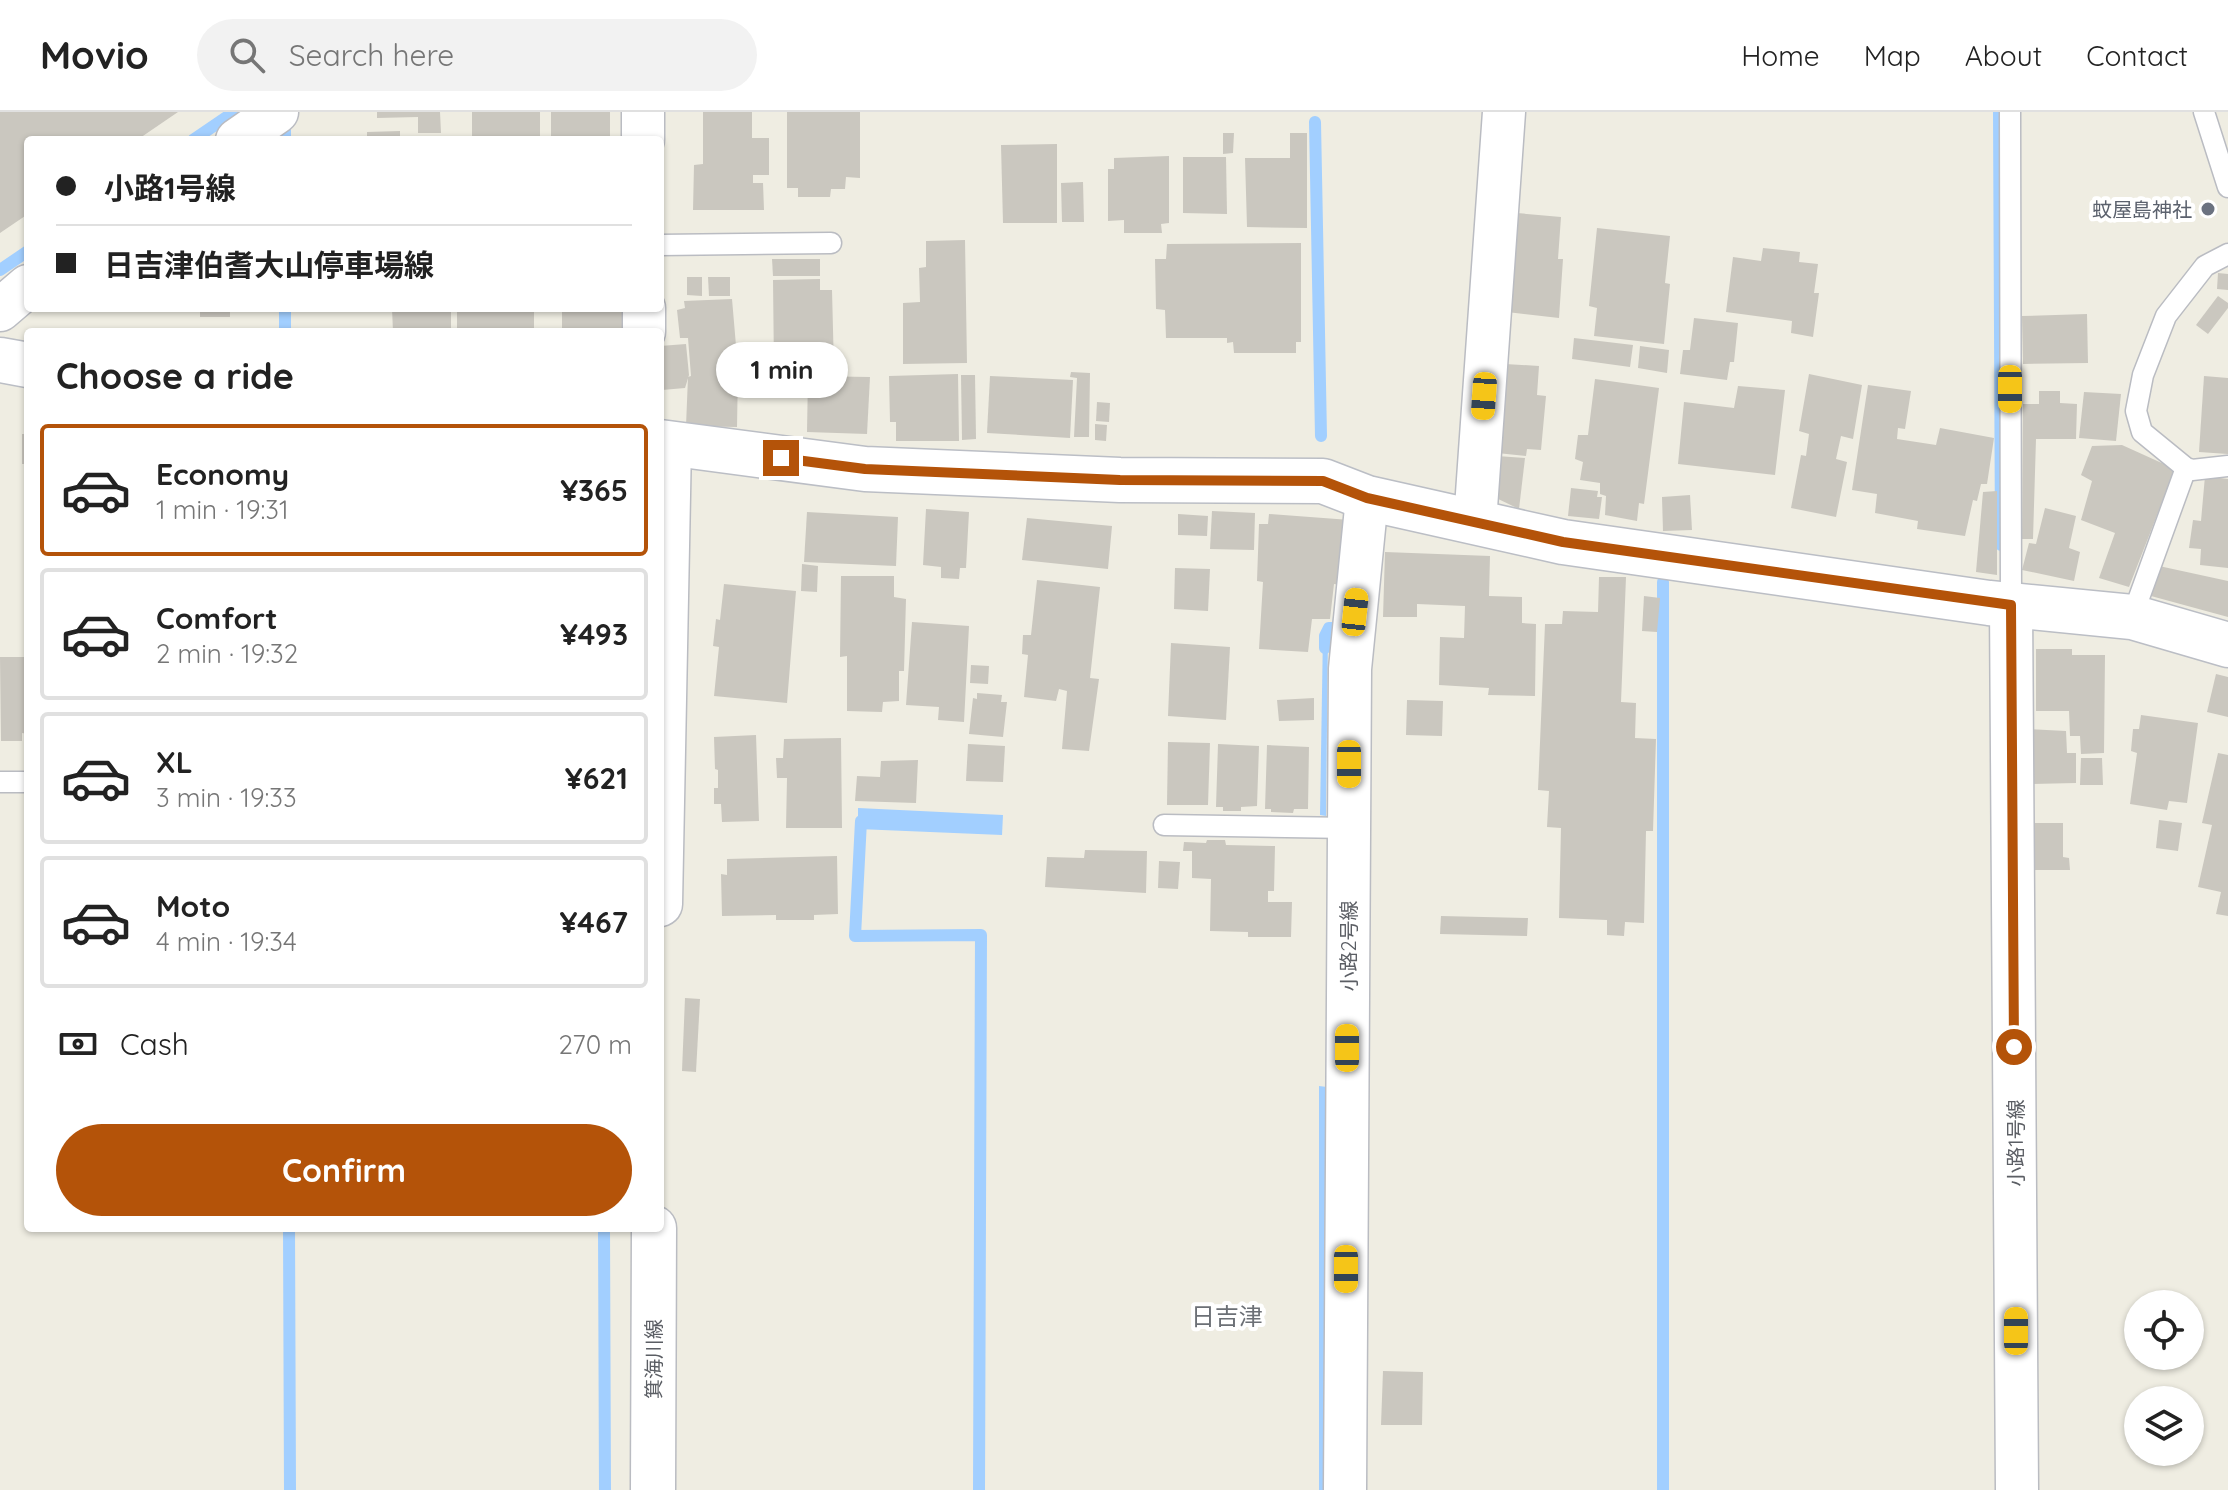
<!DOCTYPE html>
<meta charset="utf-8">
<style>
body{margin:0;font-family:Quicksand,"Noto Sans JP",sans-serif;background:#f2f2f2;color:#222;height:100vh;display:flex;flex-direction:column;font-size:30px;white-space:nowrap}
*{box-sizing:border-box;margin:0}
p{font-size:26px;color:#767676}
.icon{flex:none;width:44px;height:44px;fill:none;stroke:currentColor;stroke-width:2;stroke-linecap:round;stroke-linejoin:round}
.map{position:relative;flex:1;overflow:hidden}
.sheet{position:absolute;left:24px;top:216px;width:640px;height:904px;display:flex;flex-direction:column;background:#fff;border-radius:8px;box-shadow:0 2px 6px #0004}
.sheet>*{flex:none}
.top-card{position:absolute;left:24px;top:24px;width:640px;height:176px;border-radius:8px;box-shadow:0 2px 6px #0004;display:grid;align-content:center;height:176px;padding:0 32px;background:#fff}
.tools{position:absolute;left:2124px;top:1178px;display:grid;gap:16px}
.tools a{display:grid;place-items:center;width:80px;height:80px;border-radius:50%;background:#fff;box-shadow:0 2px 6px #0004;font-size:40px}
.end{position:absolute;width:36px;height:36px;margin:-18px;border:10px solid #b45309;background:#fff;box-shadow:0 0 0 4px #fff}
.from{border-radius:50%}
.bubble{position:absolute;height:56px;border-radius:28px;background:#fff;box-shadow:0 2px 6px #0004;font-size:26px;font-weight:700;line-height:56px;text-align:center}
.car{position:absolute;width:24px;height:48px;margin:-24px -12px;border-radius:10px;box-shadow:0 0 6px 2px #0007;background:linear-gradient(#f5c518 24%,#345 0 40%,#f5c518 0 76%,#345 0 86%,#f5c518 0)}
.top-card b{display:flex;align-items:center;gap:28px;height:76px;font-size:30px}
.top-card b+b{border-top:2px solid #e0e0e0}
.top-card i{width:20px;height:20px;background:#222}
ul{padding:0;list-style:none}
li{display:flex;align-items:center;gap:24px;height:132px;margin:0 16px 12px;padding:0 16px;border:4px solid #e0e0e0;border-radius:8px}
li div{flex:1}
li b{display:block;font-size:30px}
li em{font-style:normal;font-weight:700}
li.on{border-color:#b45309}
li>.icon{width:72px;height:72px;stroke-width:1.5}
h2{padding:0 32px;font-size:36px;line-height:96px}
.pay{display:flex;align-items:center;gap:20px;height:88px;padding:0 32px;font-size:30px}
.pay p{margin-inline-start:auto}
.action{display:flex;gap:16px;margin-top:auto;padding:16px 32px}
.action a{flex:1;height:92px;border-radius:48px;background:#b45309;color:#fff;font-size:32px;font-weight:700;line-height:92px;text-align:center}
header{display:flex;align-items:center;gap:48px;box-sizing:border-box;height:112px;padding:0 40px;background:#fff;border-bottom:2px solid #e0e0e0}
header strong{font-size:38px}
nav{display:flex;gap:44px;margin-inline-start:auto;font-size:28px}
.search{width:560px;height:72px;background:#f2f2f2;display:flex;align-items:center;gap:20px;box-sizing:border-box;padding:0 28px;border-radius:44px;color:#767676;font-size:30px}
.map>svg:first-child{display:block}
.water{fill:#a2cfff}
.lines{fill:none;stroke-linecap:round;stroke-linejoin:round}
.stream{stroke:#a2cfff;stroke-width:12}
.building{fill:#cac7bf}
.service-casing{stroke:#babcc2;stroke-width:23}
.minor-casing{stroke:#babcc2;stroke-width:45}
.tertiary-casing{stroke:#babcc2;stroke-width:47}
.secondary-casing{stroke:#bbbec5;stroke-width:47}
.service{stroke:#fff;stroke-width:20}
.minor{stroke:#fff;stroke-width:42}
.tertiary{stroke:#fff;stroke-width:44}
.secondary{stroke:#fff;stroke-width:44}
.route{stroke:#b45309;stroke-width:10}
.worship-dot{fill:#6b7280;stroke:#fff;stroke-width:3}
.labels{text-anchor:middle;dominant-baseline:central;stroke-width:8;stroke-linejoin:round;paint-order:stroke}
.worship-label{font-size:20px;fill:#5b616d;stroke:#fff;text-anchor:end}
.street-label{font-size:20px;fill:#5b5e64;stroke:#fff}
.quarter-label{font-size:24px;fill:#6c7076;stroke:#fff}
</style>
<header>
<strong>Movio</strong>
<div class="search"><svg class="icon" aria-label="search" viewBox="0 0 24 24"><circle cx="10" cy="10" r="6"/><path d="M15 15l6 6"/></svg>Search here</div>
<nav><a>Home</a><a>Map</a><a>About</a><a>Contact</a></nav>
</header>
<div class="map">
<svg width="2228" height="1378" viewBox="0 0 2228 1378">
<rect width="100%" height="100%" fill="#efede2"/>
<g class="water">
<path d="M1323 520 1328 521 1326 704 1320 703Z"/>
<path d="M858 696 1003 703 1002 723 858 717Z"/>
<path d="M1319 974 1327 975V1378H1319Z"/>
</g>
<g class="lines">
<g class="stream">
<path d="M1999 0 2001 433"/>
<path d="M1315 10 1321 324"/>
<path d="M193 28 234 0"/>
<path d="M285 28V14"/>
<path d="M0 158 28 139"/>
<path d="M285 220V196"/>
<path d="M1663 470V1378"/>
<path d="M1325 536V524L1329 516H1338L1339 505"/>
<path d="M869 709H861L855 824 981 823 979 1378"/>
<path d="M289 1116 290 1378"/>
<path d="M604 1116 605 1378"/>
</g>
</g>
<g class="building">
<path d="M0 0H178L137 28H28V102L0 121Z"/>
<path d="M377 0H440L441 21H418V5L377 6Z"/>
<rect x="472" y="0" width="68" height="28"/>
<rect x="551" y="0" width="59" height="28"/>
<path d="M703 0H752V26H769V63H753V71H763L764 98H693L694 53 703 52Z"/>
<path d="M787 0H860V66L846 65 845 77H831L830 85H798V76H787Z"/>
<path d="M400 19V28H367V20Z"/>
<path d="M1223 21H1234L1233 41 1223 42Z"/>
<path d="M1290 21H1307V116L1247 115 1245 46H1290Z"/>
<path d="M1057 32V111H1003L1001 33Z"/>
<path d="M1169 44V111L1161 112 1162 121H1124V108L1108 109V57H1114V46Z"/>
<path d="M1183 45H1226L1227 102 1183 101Z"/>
<path d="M1083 70 1084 110H1062L1061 71Z"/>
<path d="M1517 101 1561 105 1558 147H1563L1559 206 1507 200Z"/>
<path d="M1597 116 1670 124 1665 171 1670 172 1664 232 1594 224 1597 196 1589 194Z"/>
<path d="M965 128 967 251 903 252V191L920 190 919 156 926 155V129Z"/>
<path d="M1301 131V230H1296V241H1234L1233 230 1227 231V226H1166L1165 198 1156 197 1155 147H1166L1167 132Z"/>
<path d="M1763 136 1800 140 1799 150 1818 152 1814 181H1819L1813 225 1791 221 1792 209 1726 200 1733 145 1761 149Z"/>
<path d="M772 147H820V164H773Z"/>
<path d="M2218 161 2228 162V178L2217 177Z"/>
<path d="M687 165H702V184L687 183Z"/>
<path d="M708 165H730V184H709Z"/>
<path d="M820 167V178H832L834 257H774L773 168Z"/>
<path d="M2218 184 2228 191V196L2208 222 2196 213Z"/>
<path d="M732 187 738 257 737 315 686 314 688 265 691 264 688 226H680L677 198 685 196 684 189Z"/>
<rect x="200" y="196" width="30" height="9"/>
<path d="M392 196H451V220H393Z"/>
<rect x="457" y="196" width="77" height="24"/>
<rect x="562" y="196" width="60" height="24"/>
<path d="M2087 202 2088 251 2023 252 2022 204Z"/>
<path d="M1694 206 1738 211 1734 250H1730L1727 268 1680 262 1683 238H1690Z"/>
<path d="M1574 226 1633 233 1630 255 1572 247Z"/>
<path d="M686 232 689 263 685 276 662 278 660 234Z"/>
<path d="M1640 234 1669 238 1667 261 1638 256Z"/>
<path d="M1505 252 1539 254 1537 283 1546 284 1541 338 1527 337 1526 344 1497 341Z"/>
<path d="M1071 260 1090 261 1089 325H1074L1077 266 1070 265Z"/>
<path d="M958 262 959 329H896V310H890L889 264Z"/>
<path d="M1809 262 1862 273 1853 327 1841 324 1836 347 1847 350 1836 405 1791 396 1801 343 1806 344 1809 322 1799 319Z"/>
<path d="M961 263H975L976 327 962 328Z"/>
<path d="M808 264 870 265 867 322 807 320Z"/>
<path d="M990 264 1073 268 1070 326 987 321Z"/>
<path d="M2204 264 2228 266V342L2199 340Z"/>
<path d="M1595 267 1659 276 1644 392 1639 391 1637 409 1605 403 1606 384 1600 382V371L1580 368 1583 350 1575 347 1578 323H1588Z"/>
<path d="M1868 273 1911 279 1905 317 1898 316 1897 327 1936 333 1940 316 1994 326 1987 372H1981L1977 389 1973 388 1965 424 1917 417 1918 409 1875 401 1877 382 1852 378Z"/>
<path d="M1738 274 1785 278 1775 363 1678 352 1684 290 1734 296Z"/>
<path d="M2039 279H2060V291L2077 292 2076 327H2036L2033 427H2022L2023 292H2039Z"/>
<path d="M2084 280 2121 282 2116 329 2079 326Z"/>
<path d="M1097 290 1110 291 1109 310 1096 309Z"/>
<path d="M1095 312 1107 313 1106 329 1095 328Z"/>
<rect x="22" y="322" width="6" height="30"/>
<path d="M2122 333 2175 357 2129 475 2099 466 2115 421 2081 408 2092 369 2081 363 2092 334Z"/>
<path d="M1497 344 1525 346 1519 397 1492 384Z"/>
<path d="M2205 364 2228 367V456L2200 453 2201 437 2189 436 2193 408 2201 409Z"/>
<path d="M1571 376 1598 379 1597 385H1602L1599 407 1568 404Z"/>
<path d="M1997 379V463L1976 460 1983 380Z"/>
<path d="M1690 383 1692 418 1663 419 1662 385Z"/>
<path d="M2045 396 2076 404 2069 436 2080 440 2074 469 2022 458 2029 431 2036 432Z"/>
<path d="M926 397 969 400 966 456H960L959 467 941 466V455L923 453Z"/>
<path d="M1212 399 1255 401 1254 438 1210 437Z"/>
<path d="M807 400 898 405 896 454 804 450Z"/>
<path d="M1178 402 1208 404 1207 424 1178 423Z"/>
<path d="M1269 402 1350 408 1341 473 1334 472 1330 507H1312L1308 540 1259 537 1263 470 1257 469 1259 412H1268Z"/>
<path d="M1027 406 1112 414 1108 457 1022 448Z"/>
<path d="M1385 440 1490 444 1489 484 1522 485V511L1536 512 1535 584 1488 583 1489 576 1439 573 1440 525 1464 526 1465 494 1417 492V505H1383Z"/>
<path d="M802 452 818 454 817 480 801 479Z"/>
<path d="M2159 454 2228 469V505L2151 484Z"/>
<path d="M1175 456 1210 457 1208 499 1174 497Z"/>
<path d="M841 464H894V485L906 487 904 559H899V589L883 590 882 600 847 599V544L840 545Z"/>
<path d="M1599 465H1626L1621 590 1636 591 1635 626 1656 627 1653 719H1646L1644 811 1625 810 1624 824 1607 823V808L1559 806 1561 716 1547 715 1549 679 1538 678 1545 512H1562L1563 499 1598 500Z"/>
<path d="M1037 468 1100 475 1090 566 1099 567 1089 639 1062 637 1067 579 1059 577 1056 589 1024 585 1028 543 1022 542 1023 523H1031Z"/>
<path d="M724 472 796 479 787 591 714 584 719 535 713 534 716 507 720 508Z"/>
<path d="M1644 484 1660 486 1657 520 1642 519Z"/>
<path d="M912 510 969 514 964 610 938 608 939 595 906 593Z"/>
<path d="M1171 531 1230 535 1226 608 1168 604Z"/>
<path d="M2036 537H2072V543H2105L2104 641 2081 642 2080 624H2070L2069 599H2036Z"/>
<path d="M0 545H28V622L22 621V629H1Z"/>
<path d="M971 553 989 554 988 572 970 571Z"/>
<path d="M2216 562 2228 565V605L2207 600Z"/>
<path d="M977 581 1002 583 1001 590H1007L1003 625 969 622 973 586 977 587Z"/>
<path d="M1314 586V608L1279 609 1277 588Z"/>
<path d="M1407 588 1443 589 1442 624 1406 623Z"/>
<path d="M2141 603 2198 611 2187 691 2169 689 2167 698 2130 692 2137 641 2131 639 2133 617H2139Z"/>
<path d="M2027 617 2066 619 2067 641H2076V671L2028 672Z"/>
<path d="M756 623 759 709 722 710 721 692H714V676H718V658L715 657 714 625Z"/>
<path d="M841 626 842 716H786L787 666H777L776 646H783L784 627Z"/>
<path d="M1168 630 1210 631 1208 693H1167Z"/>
<path d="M968 632 1005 634 1003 670 966 669Z"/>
<path d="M1218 632 1259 634 1257 694 1241 695V699H1223V695H1216Z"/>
<path d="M1267 633 1309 635 1308 697H1294L1293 701 1271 700V697H1265Z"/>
<path d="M2218 641 2228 643V804L2216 802 2221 780 2198 775 2212 713 2202 711Z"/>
<path d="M2081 646H2102L2103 673H2080Z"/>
<path d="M918 648 916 691 855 689 857 664 880 665 881 649Z"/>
<path d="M2159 708 2182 711 2178 739 2156 736Z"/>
<path d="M2030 711H2063V745L2069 746 2070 758H2032Z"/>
<path d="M1207 728H1225L1226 733 1275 734 1274 779H1268V790H1292L1291 825H1248V820L1210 819 1211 767 1192 766V739H1183L1184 730 1206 731Z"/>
<path d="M1085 738 1147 739 1146 781 1045 775 1047 745 1084 746Z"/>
<path d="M837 744 838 802 814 803V808H776V803L722 804 721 762 727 763V747Z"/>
<path d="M1159 749 1180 750 1178 777 1158 776Z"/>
<path d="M1441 804 1528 806 1527 824 1440 822Z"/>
<path d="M685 886 700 887 696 960 682 959Z"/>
<path d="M1383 1259 1423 1260 1422 1313H1381Z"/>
</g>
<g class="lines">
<defs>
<g id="service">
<path d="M2010 0 2011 493"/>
<path d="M2204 0 2228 75"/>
<path d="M660 133 831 131"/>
<path d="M2228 142 2205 154 2166 204 2143 263 2136 299 2142 320 2186 356 2192 358 2228 354"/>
<path d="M2132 505 2186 356"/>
<path d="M0 670H28"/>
<path d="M1164 713 1349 716"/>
</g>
<g id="minor">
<path d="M643 0V28"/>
<path d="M237 28 277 0"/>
<path d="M644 196V220"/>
<path d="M0 198 28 174"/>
<path d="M1475 410 1504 0"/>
<path d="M2011 493 2017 1378"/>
<path d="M1345 1378 1350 557 1367 386"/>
</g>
<g id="tertiary">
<path d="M660 792 669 332"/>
<path d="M653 1378 654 1116"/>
</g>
<g id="secondary">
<path d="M0 248 28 253"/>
<path d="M660 330 865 357 1120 368 1323 369 1367 386 1563 430 1989 491 2132 505 2228 533"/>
</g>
</defs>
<use href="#service" class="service-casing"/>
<use href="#minor" class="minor-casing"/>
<use href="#tertiary" class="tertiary-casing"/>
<use href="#secondary" class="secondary-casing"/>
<use href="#service" class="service"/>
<use href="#minor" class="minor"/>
<use href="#tertiary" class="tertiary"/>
<use href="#secondary" class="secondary"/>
</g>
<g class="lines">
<path class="route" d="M781 346 865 357 1120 368 1323 369 1367 386 1563 430 2011 493 2014 935"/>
</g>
<circle class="worship-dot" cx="2208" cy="97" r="8"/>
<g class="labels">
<g class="worship-label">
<text x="2192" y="97">蚊屋島神社</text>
</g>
<g class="street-label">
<text transform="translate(1348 834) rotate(-90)">小路2号線</text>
<text transform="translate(2015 1031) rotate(-90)">小路1号線</text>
<text transform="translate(653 1247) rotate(-90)">箕海川線</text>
</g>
<g class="quarter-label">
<text x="1227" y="1204">日吉津</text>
</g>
</g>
</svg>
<div class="tools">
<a><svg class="icon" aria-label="locate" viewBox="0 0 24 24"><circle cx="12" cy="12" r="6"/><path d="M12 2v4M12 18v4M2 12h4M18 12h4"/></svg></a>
<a><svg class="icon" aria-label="layers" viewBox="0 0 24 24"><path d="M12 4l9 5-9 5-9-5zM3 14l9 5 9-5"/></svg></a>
</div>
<i class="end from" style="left:2014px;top:935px"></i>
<i class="end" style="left:781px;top:346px"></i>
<div class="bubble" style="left:716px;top:230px;width:132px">1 min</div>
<i class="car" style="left:2010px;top:277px;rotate:180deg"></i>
<i class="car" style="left:1484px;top:284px;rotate:184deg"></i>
<i class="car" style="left:1355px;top:500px;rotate:6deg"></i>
<i class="car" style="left:1349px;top:652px;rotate:180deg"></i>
<i class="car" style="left:1347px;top:936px;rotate:0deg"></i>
<i class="car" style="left:1346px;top:1157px;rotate:180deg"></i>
<i class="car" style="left:2016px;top:1219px;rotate:0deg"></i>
<div class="top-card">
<b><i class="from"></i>小路1号線</b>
<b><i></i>日吉津伯耆大山停車場線</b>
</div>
<section class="sheet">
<h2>Choose a ride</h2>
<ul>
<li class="on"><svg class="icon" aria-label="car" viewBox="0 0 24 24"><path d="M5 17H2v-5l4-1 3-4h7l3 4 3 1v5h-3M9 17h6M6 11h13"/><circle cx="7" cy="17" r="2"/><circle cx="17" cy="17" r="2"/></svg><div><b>Economy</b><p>1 min · 19:31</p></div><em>¥365</em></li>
<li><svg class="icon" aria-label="car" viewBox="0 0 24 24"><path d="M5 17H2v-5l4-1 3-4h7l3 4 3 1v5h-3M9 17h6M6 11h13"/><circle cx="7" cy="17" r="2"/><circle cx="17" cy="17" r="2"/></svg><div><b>Comfort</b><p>2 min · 19:32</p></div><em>¥493</em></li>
<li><svg class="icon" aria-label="car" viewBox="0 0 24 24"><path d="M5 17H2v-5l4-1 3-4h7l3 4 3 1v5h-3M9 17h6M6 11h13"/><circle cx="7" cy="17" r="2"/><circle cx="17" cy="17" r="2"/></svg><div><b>XL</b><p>3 min · 19:33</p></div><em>¥621</em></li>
<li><svg class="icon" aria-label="car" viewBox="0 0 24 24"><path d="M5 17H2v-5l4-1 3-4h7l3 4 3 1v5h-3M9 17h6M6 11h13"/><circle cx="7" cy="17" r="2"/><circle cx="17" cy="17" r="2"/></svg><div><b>Moto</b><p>4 min · 19:34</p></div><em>¥467</em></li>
</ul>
<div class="pay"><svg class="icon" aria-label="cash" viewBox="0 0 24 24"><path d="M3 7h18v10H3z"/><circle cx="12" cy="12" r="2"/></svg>Cash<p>270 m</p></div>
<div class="action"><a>Confirm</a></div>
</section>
</div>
